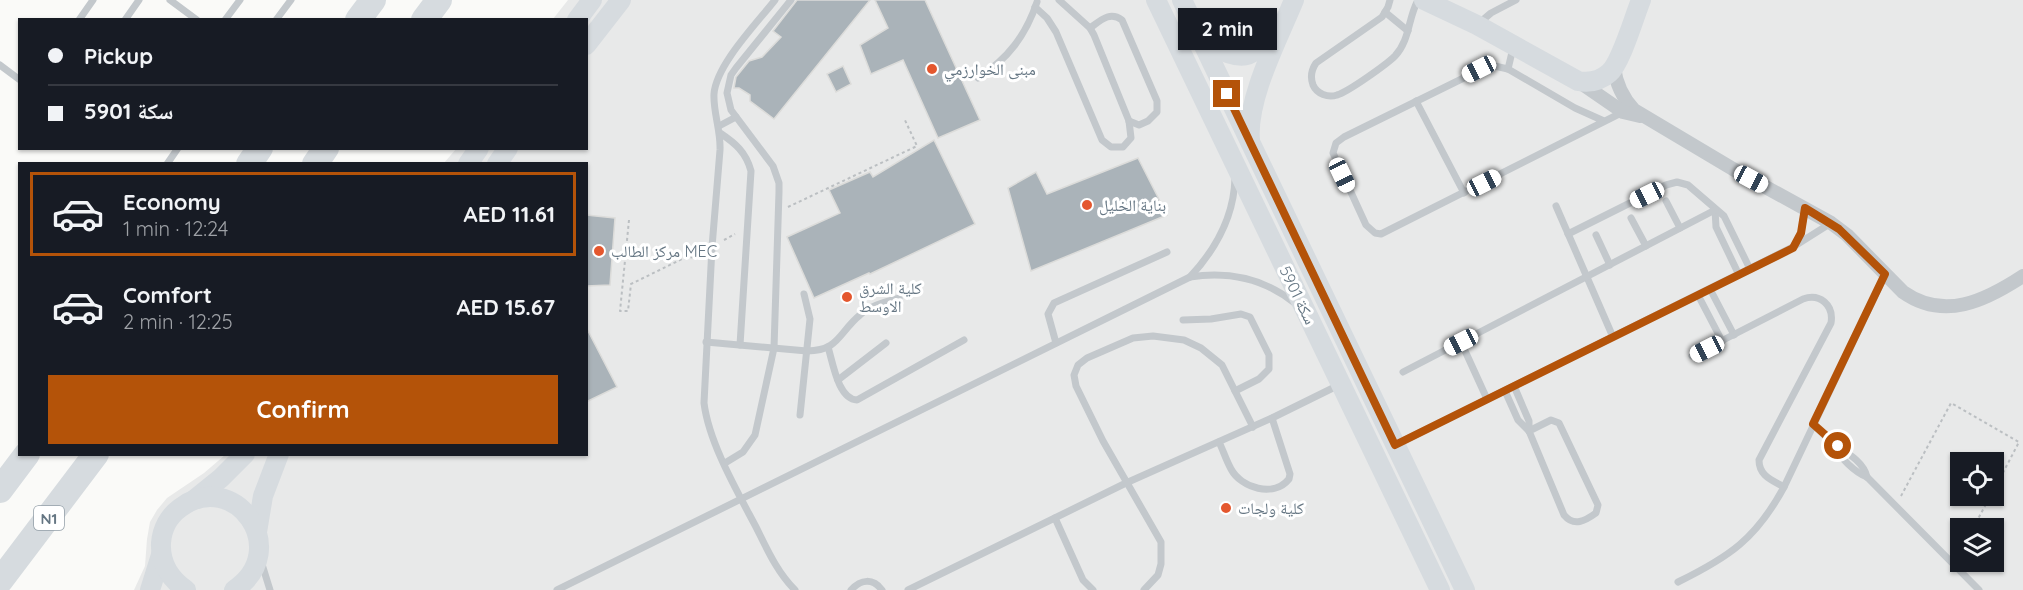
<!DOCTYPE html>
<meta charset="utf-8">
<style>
body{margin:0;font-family:Quicksand,"Noto Naskh Arabic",sans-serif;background:#242831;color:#f1f3f6;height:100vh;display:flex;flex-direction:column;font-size:22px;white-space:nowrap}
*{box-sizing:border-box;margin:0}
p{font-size:20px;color:#9ea1a6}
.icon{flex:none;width:33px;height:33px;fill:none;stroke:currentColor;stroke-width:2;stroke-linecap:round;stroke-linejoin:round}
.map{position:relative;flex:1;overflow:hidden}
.side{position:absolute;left:18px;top:162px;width:570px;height:294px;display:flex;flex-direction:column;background:#171b24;border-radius:0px;box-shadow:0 2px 4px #0004}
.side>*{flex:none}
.guide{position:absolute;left:18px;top:18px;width:570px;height:132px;border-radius:0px;box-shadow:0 2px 4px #0004;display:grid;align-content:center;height:132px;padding:0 30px;background:#171b24}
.fabs{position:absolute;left:1950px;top:452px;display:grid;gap:12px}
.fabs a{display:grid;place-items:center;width:54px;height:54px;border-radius:0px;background:#171b24;box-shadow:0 2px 4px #0004;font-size:30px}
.end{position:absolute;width:27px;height:27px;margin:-14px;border:8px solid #b45309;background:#fff;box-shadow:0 0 0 3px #fff}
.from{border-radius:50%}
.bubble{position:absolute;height:42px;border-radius:0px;background:#171b24;box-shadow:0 2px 4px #0004;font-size:20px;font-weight:800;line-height:42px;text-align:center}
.car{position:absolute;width:18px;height:36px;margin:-18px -9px;border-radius:8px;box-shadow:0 0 4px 2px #0007;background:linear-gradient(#fff 24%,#345 0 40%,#fff 0 76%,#345 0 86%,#fff 0)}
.guide b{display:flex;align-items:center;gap:21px;height:57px;font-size:22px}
.guide b+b{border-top:2px solid #363941}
.guide i{width:15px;height:15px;background:#f1f3f6}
ul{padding:10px 0 0;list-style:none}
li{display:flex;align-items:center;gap:18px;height:84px;margin:0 12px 9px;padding:0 18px;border:3px solid transparent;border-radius:0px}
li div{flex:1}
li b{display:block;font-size:22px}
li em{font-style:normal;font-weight:800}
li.selected{border-color:#b45309}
li>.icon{width:54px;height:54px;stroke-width:1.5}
.primary-button{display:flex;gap:12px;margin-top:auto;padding:12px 30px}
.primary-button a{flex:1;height:69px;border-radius:0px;background:#b45309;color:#fff;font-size:24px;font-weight:800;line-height:69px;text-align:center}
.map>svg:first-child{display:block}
.built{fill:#e8e9e9;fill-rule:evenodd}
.building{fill:#aab3b9;stroke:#dcdcda;stroke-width:1.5}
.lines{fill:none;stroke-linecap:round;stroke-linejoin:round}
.path{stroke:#bbbfc2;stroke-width:2;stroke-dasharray:3 3;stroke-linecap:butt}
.lane{stroke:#c3c8cc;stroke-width:7}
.street{stroke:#c3c8cc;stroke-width:14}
.secondary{stroke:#d6dbdf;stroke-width:20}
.highway{stroke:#d6dbdf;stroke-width:26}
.route{stroke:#b45309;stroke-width:8}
.poi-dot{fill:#e4572e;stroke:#fff;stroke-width:2}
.labels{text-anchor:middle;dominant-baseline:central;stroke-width:6;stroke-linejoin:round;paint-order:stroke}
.shield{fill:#fff;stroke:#939fa8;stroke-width:1.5}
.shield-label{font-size:15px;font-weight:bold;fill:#657683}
.poi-label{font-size:16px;fill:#657683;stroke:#fff;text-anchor:start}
.street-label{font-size:16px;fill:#657683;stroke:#fff}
</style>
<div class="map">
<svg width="2023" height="590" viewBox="0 0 2023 590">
<rect width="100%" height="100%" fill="#fafaf8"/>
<path class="built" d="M568 0H2023V590H134L145 566 147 539 150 522 157 510 167 498 204 473 225 455 586 454V164L444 163 456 149 586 148V20L553 19ZM1960 462H1994V495H1960ZM1960 528H1994V561H1960Z"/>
<g class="building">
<path d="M797 0H870L774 119 750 101V95L739 88H734L736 77 749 61 762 57 781 37 773 31Z"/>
<path d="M875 0H925L980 120 938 138 903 60 871 74 860 45 888 28Z"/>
<path d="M843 66 851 84 836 92 827 74Z"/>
<path d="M934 140 975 224 870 274 869 273 814 298 787 237 840 213 829 190 870 172 873 177Z"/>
<path d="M1138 158 1167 215 1031 271 1008 188 1036 172 1047 194Z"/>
<path d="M586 215 615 218 610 285 586 286Z"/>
<path d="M586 327 617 387 586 402Z"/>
</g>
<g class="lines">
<g class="path">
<path d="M788 207 917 146 904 118"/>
<path d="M629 220 620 311H628L631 284 682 259 694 257 701 253"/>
<path d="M724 240 735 234"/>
<path d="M1901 496 1951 403 2019 442 1994 490"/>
<path d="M1973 528 1991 495"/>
</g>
<g class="lane">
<path d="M170 0 197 20"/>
<path d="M775 0C757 23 716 65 714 94 713 112 721 131 720 150L712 247 704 403C709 443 737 491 756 527 767 549 777 572 795 590"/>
<path d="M1390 0 1388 7 1382 17 1316 63C1312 69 1310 77 1313 85 1317 94 1328 98 1337 95 1348 92 1387 64 1395 56 1410 40 1408 18 1418 0"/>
<path d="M1035 7 1047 18 1056 32 1102 140 1111 147H1123L1131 138 1129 121 1094 35 1090 28 1059 0"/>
<path d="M1385 12 1408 31"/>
<path d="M79 20 93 0"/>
<path d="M125 20 139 0"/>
<path d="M225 20 240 0"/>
<path d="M276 20 291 0"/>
<path d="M1478 24 1491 13 1516 0"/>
<path d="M1090 28C1101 20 1110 11 1122 20L1157 101V112L1148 121 1139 125 1129 121"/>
<path d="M0 65 20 80"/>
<path d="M1508 69 1513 48"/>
<path d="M978 78C1008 59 1026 35 1037 2"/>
<path d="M1416 101 1464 193"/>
<path d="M1604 121 1575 108 1508 69 1490 65 1344 137 1336 143 1333 153 1366 225 1375 233 1381 234 1623 112"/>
<path d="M719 126 736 117"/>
<path d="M720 133C735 143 746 152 751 171L740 345"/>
<path d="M167 164 178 148"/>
<path d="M1666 201 1680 228"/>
<path d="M1556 206 1613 337"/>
<path d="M1715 210 1716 227 1739 275"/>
<path d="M1631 218 1646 246"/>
<path d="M1568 234 1666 185 1677 182 1688 185 1724 216 1750 269"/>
<path d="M1596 235 1610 265"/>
<path d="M1795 245 1801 233 1805 208"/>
<path d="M1190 277C1216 249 1234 217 1235 178"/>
<path d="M1710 289 1734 335"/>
<path d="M1698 295 1722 341"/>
<path d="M1183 320 1211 319 1241 314 1250 317 1269 355V369L1259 379 1235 391"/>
<path d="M706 342 807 351C839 351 839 332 860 315 871 305 885 302 899 298"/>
<path d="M1461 342 1487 399"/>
<path d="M1056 343 1048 314 1054 303 1167 252"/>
<path d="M828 347C833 363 838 399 857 400L964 340"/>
<path d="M1692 356 1803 299C1820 293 1834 305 1831 323L1759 460C1759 476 1772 480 1784 487"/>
<path d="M1403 372 1715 210"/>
<path d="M838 380 886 343"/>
<path d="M1514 386 1529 421V431"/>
<path d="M1505 391 1518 420 1529 431"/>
<path d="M800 415 810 319 804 294"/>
<path d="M1551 420 1559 423 1598 505 1596 513C1585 521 1574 527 1564 515L1529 431Z"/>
<path d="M1813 424C1820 430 1827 439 1834 444 1846 452 1864 462 1867 477"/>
<path d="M1219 442C1223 450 1226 460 1231 469 1241 488 1274 498 1289 479L1290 474 1272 418"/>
<path d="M1397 444 1793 247 1831 223"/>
<path d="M1835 445C1838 457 1856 473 1867 477L1979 590"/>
<path d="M725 463 743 452 755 435 774 348 779 192V183L773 166 731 110 727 93 731 75 736 68 791 0"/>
<path d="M1055 518 1083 580 1093 590"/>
<path d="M261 561 270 590"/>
<path d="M1678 582C1729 557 1756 539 1784 487L1885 275"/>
<path d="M557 590 1190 277C1229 271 1264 278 1296 304"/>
<path d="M851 590C861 579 873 578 882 590"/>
<path d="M908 590 1126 483 1272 418 1339 385"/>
<path d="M1144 590 1158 575 1161 564V542L1103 441 1076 386 1074 375 1078 365 1087 358 1133 338 1153 336 1184 340 1201 348 1222 365 1253 427"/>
</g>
<g class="street">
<path d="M1614 67C1616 84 1622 97 1634 110L1733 169 1831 223 1847 235 1903 292C1944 321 1985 301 2023 276"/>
<path d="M1578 81 1623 112 1640 116"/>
</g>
<g class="secondary">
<path d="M1156 0 1440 590"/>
<path d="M1182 0 1465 590"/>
<path d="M1424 0 1477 25 1578 81C1589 83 1600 81 1609 73 1621 63 1634 17 1641 0"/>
<path d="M577 20 592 0"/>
<path d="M1202 42C1238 58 1253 68 1271 25"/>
<path d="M586 45 621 0"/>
<path d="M1250 141C1246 99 1278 39 1294 0"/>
<path d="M468 164 479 148"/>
<path d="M497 164 508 148"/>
<path d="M195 499 221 478 245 454"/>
<path d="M257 532 263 496 279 454"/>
<path d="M150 590 161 555"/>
<path d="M186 590C170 579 160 563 161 543 162 529 169 516 180 508 234 467 294 550 234 590"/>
</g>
<g class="highway">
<path d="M358 20 373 0"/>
<path d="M424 20 439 0"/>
<path d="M249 164 260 148"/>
<path d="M315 164 326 148"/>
<path d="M0 490 27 454"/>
<path d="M0 581 96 454"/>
</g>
</g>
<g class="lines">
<path class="route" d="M1227 94 1395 445 1793 248 1801 233 1805 208 1839 229 1885 274 1813 424 1838 446"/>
</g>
<g class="poi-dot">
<circle cx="932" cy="69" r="6"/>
<circle cx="1087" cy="205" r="6"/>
<circle cx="599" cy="251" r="6"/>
<circle cx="847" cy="297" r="6"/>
<circle cx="1226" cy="508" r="6"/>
</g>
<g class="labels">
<rect class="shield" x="34" y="506" width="30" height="24" rx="4.5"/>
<g class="shield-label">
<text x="49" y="518">N1</text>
</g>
<g class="poi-label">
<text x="944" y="69">مبنى الخوارزمي</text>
<text x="1099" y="205">بناية الخليل</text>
<text x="611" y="251">مركز الطالب MEC</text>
<text x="859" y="288">كلية الشرق<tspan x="859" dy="18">الاوسط</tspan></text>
<text x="1238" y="508">كلية ولجات</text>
</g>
<g class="street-label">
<text transform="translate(1298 295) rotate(64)">سكة 5901</text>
</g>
</g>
</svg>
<div class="fabs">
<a><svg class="icon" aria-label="locate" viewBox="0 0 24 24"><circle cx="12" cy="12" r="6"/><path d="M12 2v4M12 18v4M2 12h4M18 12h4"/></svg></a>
<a><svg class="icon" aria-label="layers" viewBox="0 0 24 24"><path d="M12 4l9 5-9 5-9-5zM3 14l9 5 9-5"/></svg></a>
</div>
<i class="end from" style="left:1838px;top:446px"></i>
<i class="end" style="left:1227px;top:94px"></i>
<div class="bubble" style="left:1178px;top:8px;width:99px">2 min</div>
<i class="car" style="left:1479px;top:69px;rotate:243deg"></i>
<i class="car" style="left:1342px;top:175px;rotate:155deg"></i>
<i class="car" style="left:1751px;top:179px;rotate:118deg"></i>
<i class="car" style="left:1484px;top:183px;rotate:63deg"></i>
<i class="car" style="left:1647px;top:195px;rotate:244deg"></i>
<i class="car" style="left:1461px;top:342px;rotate:243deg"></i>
<i class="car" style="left:1707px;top:349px;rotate:243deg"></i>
<div class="guide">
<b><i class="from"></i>Pickup</b>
<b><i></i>سكة 5901</b>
</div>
<section class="side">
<ul>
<li class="selected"><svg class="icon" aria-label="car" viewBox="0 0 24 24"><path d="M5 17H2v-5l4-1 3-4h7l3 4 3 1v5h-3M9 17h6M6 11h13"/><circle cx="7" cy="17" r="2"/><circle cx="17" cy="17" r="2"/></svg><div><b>Economy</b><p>1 min · 12:24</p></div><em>AED 11.61</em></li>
<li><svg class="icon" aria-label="car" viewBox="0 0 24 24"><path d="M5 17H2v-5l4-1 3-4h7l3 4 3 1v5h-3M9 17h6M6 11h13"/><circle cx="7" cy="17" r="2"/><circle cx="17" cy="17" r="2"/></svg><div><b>Comfort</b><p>2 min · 12:25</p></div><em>AED 15.67</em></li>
</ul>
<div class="primary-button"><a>Confirm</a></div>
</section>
</div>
